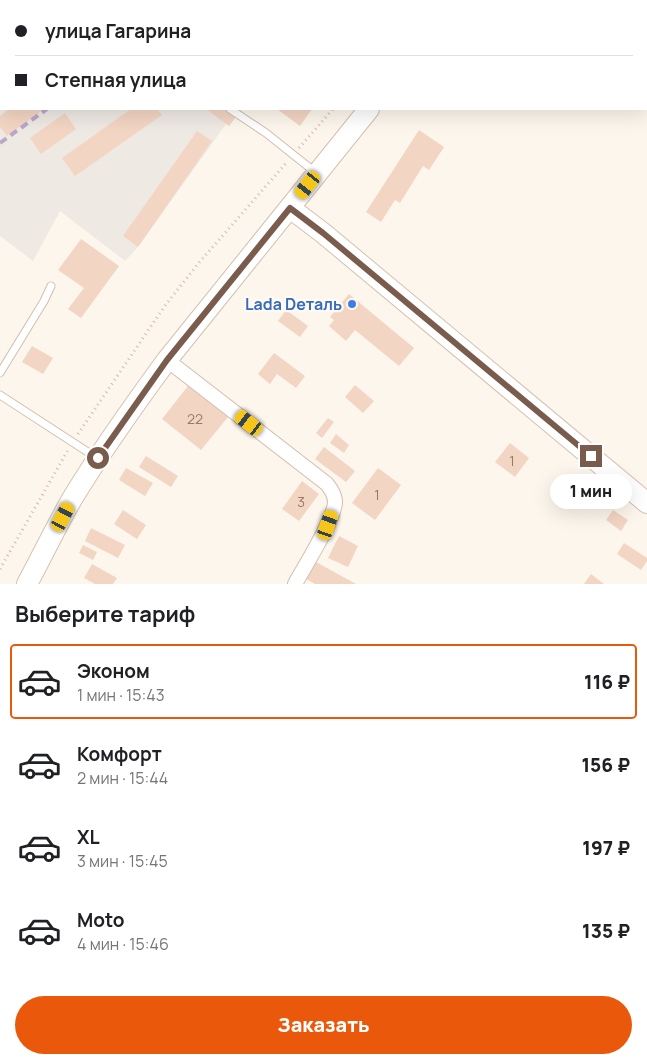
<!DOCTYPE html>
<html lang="ru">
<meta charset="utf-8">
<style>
body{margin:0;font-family:Manrope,sans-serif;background:#f6f6f6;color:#202124;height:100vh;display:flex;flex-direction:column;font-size:19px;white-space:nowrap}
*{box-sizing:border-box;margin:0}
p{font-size:16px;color:#757577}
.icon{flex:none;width:28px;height:28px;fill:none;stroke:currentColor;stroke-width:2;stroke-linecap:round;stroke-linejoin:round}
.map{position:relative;height:584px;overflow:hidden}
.details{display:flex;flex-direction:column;background:#fff;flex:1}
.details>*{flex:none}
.banner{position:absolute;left:0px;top:0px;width:648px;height:110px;box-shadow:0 5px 20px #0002;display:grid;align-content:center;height:110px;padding:0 15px;background:#fff}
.end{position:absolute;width:22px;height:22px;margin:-11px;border:6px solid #7a5c4d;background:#fff;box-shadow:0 0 0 2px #fff}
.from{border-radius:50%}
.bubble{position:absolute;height:35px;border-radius:18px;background:#fff;box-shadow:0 5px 20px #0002;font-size:16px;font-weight:800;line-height:35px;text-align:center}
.car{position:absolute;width:15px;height:30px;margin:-15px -8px;border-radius:6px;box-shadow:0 0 4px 1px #0007;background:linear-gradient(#f5c518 24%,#345 0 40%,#f5c518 0 76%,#345 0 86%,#f5c518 0)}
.banner b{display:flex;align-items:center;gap:18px;height:48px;font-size:19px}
.banner b+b{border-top:1px solid #e0e0e0}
.banner i{width:12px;height:12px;background:#202124}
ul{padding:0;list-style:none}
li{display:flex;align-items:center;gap:15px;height:75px;margin:0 10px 8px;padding:0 5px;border:2px solid transparent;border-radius:5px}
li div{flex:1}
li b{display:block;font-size:19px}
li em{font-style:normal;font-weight:800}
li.current{border-color:#ea580c}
li>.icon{width:45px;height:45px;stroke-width:1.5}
h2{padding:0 15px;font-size:22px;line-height:60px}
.primary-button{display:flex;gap:10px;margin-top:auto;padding:10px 15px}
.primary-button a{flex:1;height:58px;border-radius:30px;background:#ea580c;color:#fff;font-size:20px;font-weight:800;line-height:58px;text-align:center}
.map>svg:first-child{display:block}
.industrial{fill:#efe9e4}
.building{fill:#f3d5c3}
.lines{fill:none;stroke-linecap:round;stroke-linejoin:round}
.lane-casing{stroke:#d1beb0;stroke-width:9}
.street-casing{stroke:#d1beb0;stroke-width:16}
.secondary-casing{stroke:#d6c0b0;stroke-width:22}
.path{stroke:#d9b8a5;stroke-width:3;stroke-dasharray:1 4;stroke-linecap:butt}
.lane{stroke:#fff;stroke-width:7}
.street{stroke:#fff;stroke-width:14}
.secondary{stroke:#fff;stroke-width:20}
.rail{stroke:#b9a8c9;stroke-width:4;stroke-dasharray:8 5;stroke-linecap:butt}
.route{stroke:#7a5c4d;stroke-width:6}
.shop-dot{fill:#3f7fe0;stroke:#fffaf3;stroke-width:2}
.labels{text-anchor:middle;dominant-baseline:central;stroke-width:4.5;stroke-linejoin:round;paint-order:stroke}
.number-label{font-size:14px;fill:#987a6a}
.shop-label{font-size:16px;font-weight:bold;fill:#366cbe;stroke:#fffaf3;text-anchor:end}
</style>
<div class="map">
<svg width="647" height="584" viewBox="0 0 647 584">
<rect width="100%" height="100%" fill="#fdf6ec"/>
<path class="industrial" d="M0 0H391L1 1V109H242L229 126 226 124 138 247 125 261 60 211 33 261 0 236Z"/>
<g class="building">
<path d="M9 109H44L7 136 0 127V116Z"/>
<path d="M131 109H157L162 115 75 176 62 158Z"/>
<path d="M206 109H242L229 126Z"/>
<path d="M277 109H312L300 126Z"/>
<path d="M65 113 76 129 41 154 30 138Z"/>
<path d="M419 130 444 147 429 170 423 166 400 203 395 200 381 222 366 212Z"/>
<path d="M197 131 212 141 138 247 123 236Z"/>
<path d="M81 239 119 266 81 318 68 309 84 288 58 270Z"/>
<path d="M349 294 414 348 399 366 355 330 346 341 329 326 334 320 330 317Z"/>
<path d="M286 310 308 326 300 337 278 321Z"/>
<path d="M32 346 53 358 43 374 22 362Z"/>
<path d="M274 353 305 376 296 388 277 374 270 384 258 374Z"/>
<path d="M355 385 374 401 363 413 345 397Z"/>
<path d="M188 386 228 417 201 450 162 419Z"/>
<path d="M328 418 334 422 322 438 316 433Z"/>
<path d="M336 434 349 445 344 453 330 443Z"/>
<path d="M510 443 529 458 515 477 495 462Z"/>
<path d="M324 447 355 471 346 482 315 459Z"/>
<path d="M146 456 178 476 171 487 139 467Z"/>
<path d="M126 468 153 483 145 496 119 480Z"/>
<path d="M378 468 401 485 375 520 352 503Z"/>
<path d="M302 481 319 494 299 521 282 509Z"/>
<path d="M123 510 146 525 137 539 114 524Z"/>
<path d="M613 510 628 520 621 531 606 520Z"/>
<path d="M91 528 125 545 118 558 85 541Z"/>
<path d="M339 536 358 546 348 567 328 558Z"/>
<path d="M624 543 647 558V561L641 570 617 554Z"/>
<path d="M83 545 97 552 93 560 79 553Z"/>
<path d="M316 562 356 584H315L306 579Z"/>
<path d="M92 564 117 578 113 584H95L84 578Z"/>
<path d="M591 574 604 584H584Z"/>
</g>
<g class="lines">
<defs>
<g id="lane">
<path d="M470 0 472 1"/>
<path d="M548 1 549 0"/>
<path d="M646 96H647"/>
<path d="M230 109 266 133 315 172"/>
<path d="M0 373 44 301 51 286"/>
<path d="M0 395 97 458"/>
</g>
<path id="street" d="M167 360 327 484C331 489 335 495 335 502 335 519 304 567 295 584"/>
<g id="secondary">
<path d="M457 1 458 0"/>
<path d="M290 208 323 233 647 503"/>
<path d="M27 584C42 556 56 527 72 499 101 451 134 405 167 360L369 109"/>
</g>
</defs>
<use href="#lane" class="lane-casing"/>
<use href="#street" class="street-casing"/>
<use href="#secondary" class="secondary-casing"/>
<g class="path">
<path d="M419 1 420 0"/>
<path d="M299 148 333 109"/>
<path d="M78 434 164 307 197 265 287 162"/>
<path d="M0 569 68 450"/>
</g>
<use href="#lane" class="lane"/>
<use href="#street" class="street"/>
<use href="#secondary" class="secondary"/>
<g class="rail">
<path d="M133 1 135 0"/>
<path d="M159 1 161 0"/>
<path d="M208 1 211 0"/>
<path d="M0 75 1 74"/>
<path d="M0 143 47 109"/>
</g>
</g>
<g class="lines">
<path class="route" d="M98 458 167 360 290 208 323 233 591 456"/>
</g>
<circle class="shop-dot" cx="352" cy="304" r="5"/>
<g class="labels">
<g class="number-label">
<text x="195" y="418">22</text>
<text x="512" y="460">1</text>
<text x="377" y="494">1</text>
<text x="301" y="501">3</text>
</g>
<g class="shop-label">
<text x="342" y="304">Lada Dеталь</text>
</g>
</g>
</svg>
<i class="end from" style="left:98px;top:458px"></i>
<i class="end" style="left:591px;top:456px"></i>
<div class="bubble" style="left:550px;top:474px;width:82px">1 мин</div>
<i class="car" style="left:308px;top:185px;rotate:218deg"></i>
<i class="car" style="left:249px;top:423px;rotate:308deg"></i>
<i class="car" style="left:63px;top:517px;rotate:28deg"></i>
<i class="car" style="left:328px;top:525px;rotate:19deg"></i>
<div class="banner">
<b><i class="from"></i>улица Гагарина</b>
<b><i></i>Степная улица</b>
</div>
</div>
<section class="details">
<h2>Выберите тариф</h2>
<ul>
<li class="current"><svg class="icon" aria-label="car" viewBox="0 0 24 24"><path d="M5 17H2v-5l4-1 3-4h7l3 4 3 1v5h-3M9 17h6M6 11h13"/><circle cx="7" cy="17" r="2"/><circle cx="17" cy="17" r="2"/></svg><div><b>Эконом</b><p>1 мин · 15:43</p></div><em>116 ₽</em></li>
<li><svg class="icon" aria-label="car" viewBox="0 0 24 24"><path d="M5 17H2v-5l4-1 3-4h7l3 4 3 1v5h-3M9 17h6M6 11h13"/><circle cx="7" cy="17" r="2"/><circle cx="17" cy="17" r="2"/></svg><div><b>Комфорт</b><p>2 мин · 15:44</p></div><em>156 ₽</em></li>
<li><svg class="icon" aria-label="car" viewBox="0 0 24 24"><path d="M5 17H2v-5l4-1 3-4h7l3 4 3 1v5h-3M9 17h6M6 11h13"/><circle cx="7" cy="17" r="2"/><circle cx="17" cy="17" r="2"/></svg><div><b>XL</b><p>3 мин · 15:45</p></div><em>197 ₽</em></li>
<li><svg class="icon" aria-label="car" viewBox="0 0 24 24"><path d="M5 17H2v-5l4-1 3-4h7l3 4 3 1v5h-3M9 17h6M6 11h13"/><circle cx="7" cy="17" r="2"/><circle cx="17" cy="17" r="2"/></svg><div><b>Moto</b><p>4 мин · 15:46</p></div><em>135 ₽</em></li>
</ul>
<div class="primary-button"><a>Заказать</a></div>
</section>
